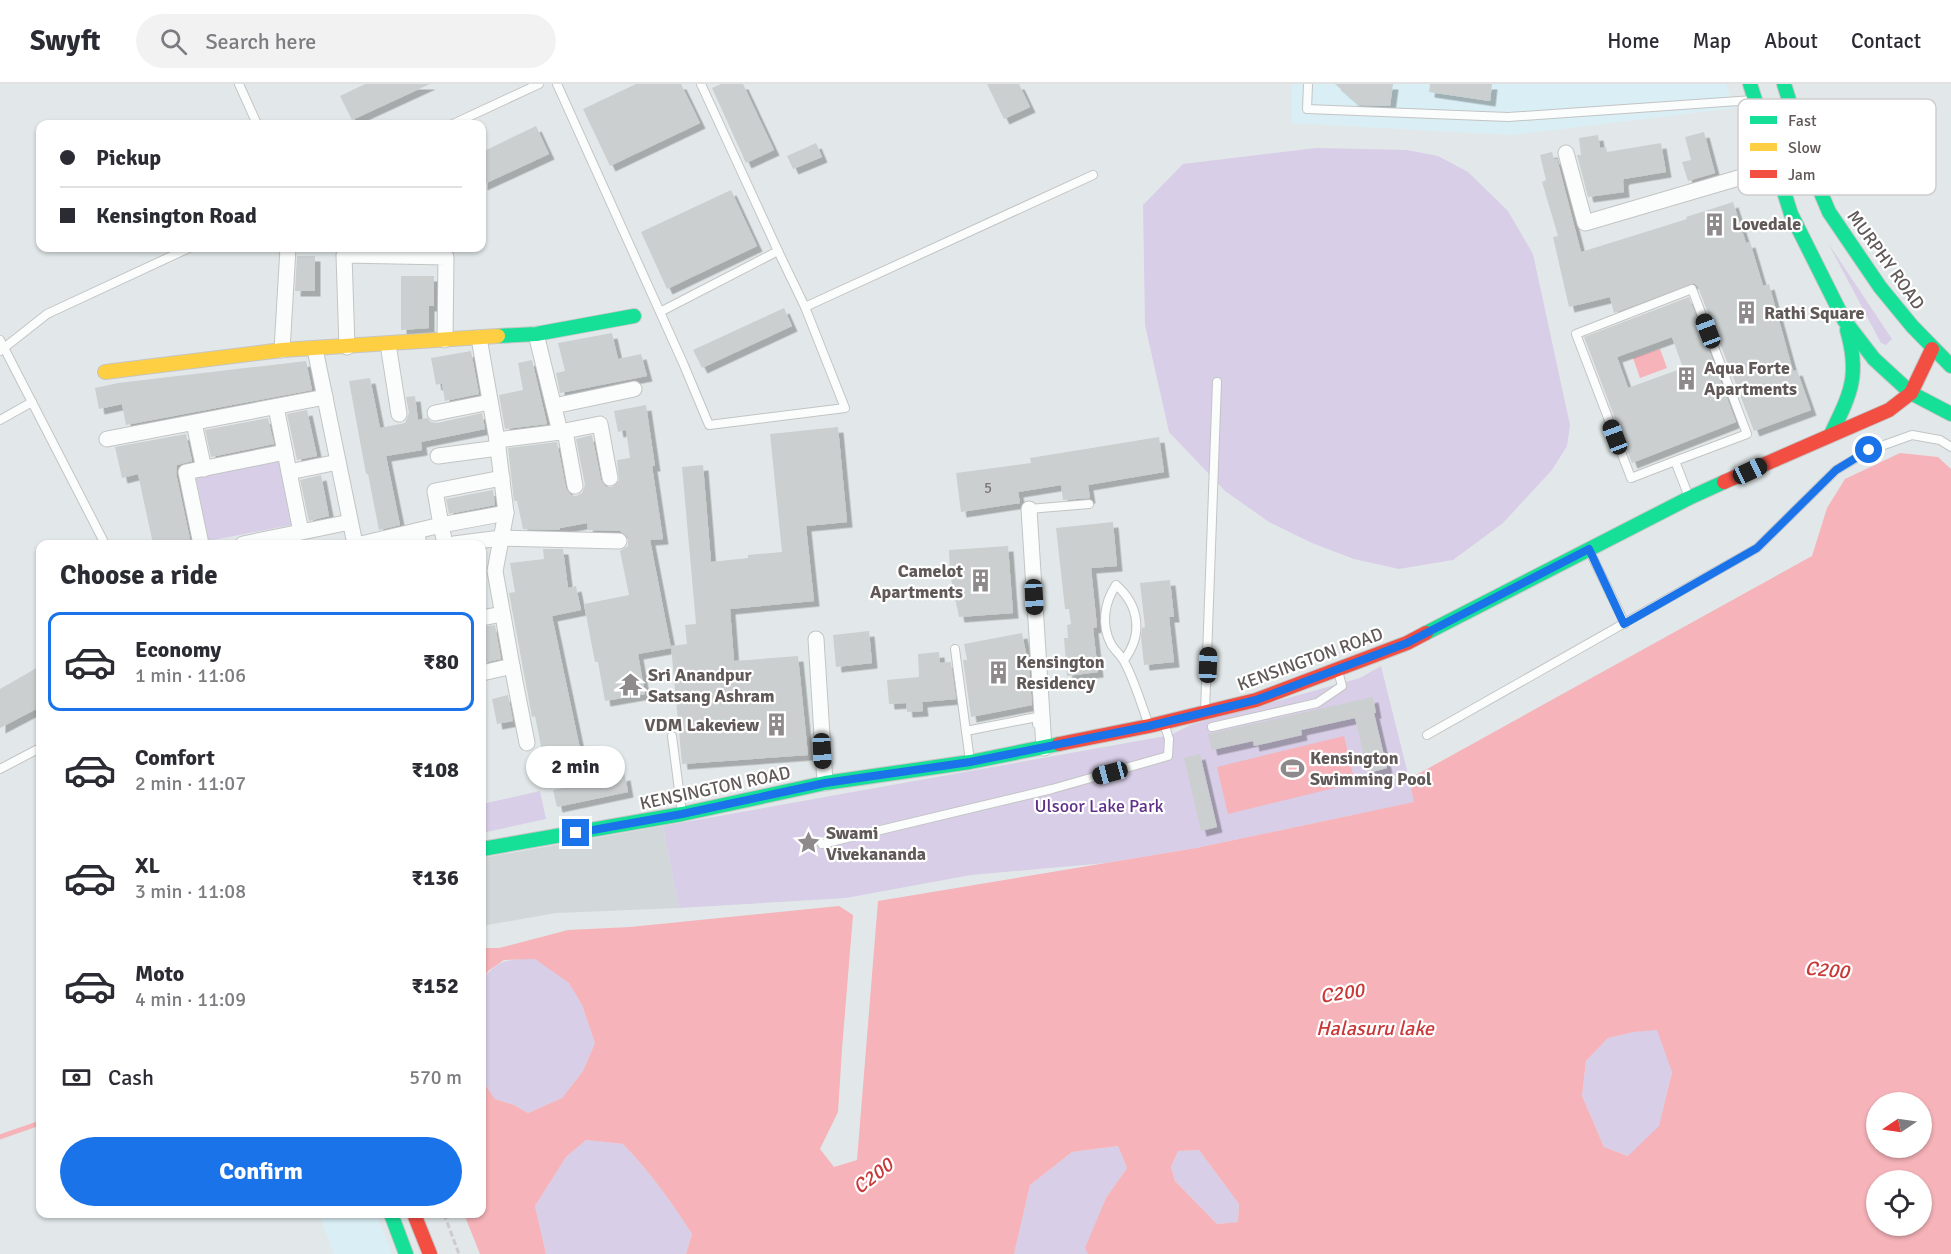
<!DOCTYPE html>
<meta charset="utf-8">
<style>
body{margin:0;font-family:Signika,sans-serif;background:#f2f2f3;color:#2b2b33;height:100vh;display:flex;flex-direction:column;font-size:22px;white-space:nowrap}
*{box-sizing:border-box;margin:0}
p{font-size:20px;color:#7c7c81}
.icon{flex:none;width:33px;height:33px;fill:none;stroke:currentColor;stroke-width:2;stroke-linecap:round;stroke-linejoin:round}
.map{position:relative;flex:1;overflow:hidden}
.side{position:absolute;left:36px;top:456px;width:450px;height:678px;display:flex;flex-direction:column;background:#fff;border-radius:12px;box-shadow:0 2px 4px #0004}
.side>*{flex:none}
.hud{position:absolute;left:36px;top:36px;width:450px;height:132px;border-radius:12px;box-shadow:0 2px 4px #0004;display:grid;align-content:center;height:132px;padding:0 24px;background:#fff}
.needle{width:39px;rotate:257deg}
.tools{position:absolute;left:1866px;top:1008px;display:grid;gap:12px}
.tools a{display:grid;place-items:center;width:66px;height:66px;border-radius:50%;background:#fff;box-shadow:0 2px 4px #0004;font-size:30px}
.end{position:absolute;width:27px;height:27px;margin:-14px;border:8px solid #1a73e8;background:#fff;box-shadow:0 0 0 3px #fff}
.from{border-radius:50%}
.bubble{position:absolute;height:42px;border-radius:21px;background:#fff;box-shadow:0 2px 4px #0004;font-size:20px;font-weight:800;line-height:42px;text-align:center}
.car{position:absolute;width:18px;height:36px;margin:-18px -9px;border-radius:8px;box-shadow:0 0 4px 2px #0007;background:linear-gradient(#222 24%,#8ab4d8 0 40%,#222 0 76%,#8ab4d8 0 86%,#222 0)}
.hud b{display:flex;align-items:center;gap:21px;height:57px;font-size:22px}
.hud b+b{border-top:2px solid #e1e1e2}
.hud i{width:15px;height:15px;background:#2b2b33}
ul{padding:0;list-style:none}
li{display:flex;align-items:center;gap:18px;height:99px;margin:0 12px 9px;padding:0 12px;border:3px solid transparent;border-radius:12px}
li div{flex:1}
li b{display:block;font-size:22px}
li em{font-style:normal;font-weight:800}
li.on{border-color:#1a73e8}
li>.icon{width:54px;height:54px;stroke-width:1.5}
h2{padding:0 24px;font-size:27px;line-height:72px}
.pay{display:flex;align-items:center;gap:15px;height:66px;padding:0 24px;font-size:22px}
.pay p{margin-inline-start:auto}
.action{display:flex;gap:12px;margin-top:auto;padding:12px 24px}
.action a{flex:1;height:69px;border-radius:36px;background:#1a73e8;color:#fff;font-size:24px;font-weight:800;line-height:69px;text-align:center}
header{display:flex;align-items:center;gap:36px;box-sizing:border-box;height:84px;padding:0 30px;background:#fff;border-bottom:2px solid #e1e1e2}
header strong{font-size:28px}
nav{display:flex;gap:33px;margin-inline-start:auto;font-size:21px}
.search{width:420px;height:54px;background:#f2f2f3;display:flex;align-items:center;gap:15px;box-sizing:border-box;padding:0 21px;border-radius:33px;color:#7c7c81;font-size:22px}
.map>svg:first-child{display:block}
.commercial{fill:#d9eff5}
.industrial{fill:#d2d8d9}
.green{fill:#d8cee7}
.water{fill:#f6b3b9;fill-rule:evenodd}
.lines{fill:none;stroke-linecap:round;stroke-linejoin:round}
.stream{stroke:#f6b3b9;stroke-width:5}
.building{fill:#cbcfcf;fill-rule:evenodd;filter:url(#shadow)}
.lane-casing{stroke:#c3c4c4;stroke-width:10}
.street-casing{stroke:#c3c4c4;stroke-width:17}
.fast-casing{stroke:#c5c5c5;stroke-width:16}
.slow-casing{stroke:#c5c5c5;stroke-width:16}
.jam-casing{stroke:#c5c5c5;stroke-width:16}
.path{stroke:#cec8cf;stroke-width:3;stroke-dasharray:6 3;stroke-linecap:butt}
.lane{stroke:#fbfcfc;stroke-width:8}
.street{stroke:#fbfcfc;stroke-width:15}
.fast{stroke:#16e098;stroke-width:14}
.slow{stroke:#ffcf43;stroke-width:14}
.jam{stroke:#f24e42;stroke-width:14}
.route{stroke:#1a73e8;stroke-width:8}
.labels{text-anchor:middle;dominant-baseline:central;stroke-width:4.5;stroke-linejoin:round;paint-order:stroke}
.number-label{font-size:15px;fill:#7c7777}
.poi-label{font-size:18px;font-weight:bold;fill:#615858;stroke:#fff;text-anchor:start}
.street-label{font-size:18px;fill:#615858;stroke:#fff}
.park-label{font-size:18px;fill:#5e3088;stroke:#fff}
.water-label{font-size:20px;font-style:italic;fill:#c9393a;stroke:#fff}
.key{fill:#fff;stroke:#d0cdcd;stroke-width:1.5}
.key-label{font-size:16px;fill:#615858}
</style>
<header>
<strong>Swyft</strong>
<div class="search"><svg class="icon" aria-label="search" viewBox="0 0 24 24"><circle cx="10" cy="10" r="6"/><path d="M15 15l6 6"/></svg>Search here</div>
<nav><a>Home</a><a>Map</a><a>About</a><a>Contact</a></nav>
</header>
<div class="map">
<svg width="1951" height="1170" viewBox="0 0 1951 1170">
<defs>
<filter id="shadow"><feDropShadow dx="5.5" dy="5.5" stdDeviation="0" flood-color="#0004"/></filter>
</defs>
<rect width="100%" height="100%" fill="#e2e8e9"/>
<g class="commercial">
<path d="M1292 0H1726L1734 24 1511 51 1292 39Z"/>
<path d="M319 1130H376L392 1170H334Z"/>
</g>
<path class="industrial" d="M663 742 679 824 556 829 482 842V774Z"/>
<g class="green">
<path d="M1316 64 1407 66 1438 72 1468 88 1508 127 1533 170 1570 341 1567 362 1552 386 1503 439 1453 476 1399 485 1354 475 1312 459 1269 438 1225 407 1169 348 1145 241 1143 121 1183 80Z"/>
<path d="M1828 159 1892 255 1886 261 1881 259Z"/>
<path d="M279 377 291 441 208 457 196 393Z"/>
<path d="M1381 582 1415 718 1196 764 1106 779 971 791 846 814 679 824 663 742 1171 651 1190 641 1360 594Z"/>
<path d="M540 707 546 735 482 749V720Z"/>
<path d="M535 874 569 899 582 921 595 959 583 987 562 1014 528 1029 514 1021 495 1015 482 996V898C496 874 510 876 535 874Z"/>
<path d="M1658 945 1672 987 1659 1043 1629 1072 1604 1063 1582 1012 1586 977 1608 954 1634 948Z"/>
<path d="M586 1056 623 1060C650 1088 671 1117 692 1150L686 1170H546L535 1122 566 1073Z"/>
<path d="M1118 1062 1127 1084 1106 1114 1086 1164 1088 1170H1014L1030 1101 1072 1068Z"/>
<path d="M1199 1066 1239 1120 1238 1138 1217 1140 1175 1097 1171 1083 1178 1067Z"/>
</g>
<g class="water">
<path d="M1660 265 1667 284 1640 294 1633 274Z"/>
<path d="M1900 369 1938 373 1951 385V1170H1088L1085 1164 1106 1114 1127 1084 1118 1062 1072 1068 1030 1101 1014 1170H686L692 1150C671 1117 650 1088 623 1060L586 1056 566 1073 535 1122 546 1170H480L464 1130H482V996L495 1015 514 1021 528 1029 562 1014 583 987 595 959 582 921 569 899 535 875 504 876 488 887 482 898V864H499L568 846 630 843 839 822 853 831 842 965 838 1028 820 1065 834 1083 857 1076 878 817 1196 764 1414 718 1409 695 1812 472 1827 424 1845 395ZM1657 946 1672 988 1659 1042 1628 1072 1604 1063 1582 1012 1586 977 1608 954 1634 948ZM1876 1018H1922V1064H1876ZM1199 1066 1239 1120 1238 1138 1217 1140 1175 1097 1171 1083 1178 1067ZM1876 1096H1922V1142H1876Z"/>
<path d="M1344 652 1355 699 1228 730 1217 683Z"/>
</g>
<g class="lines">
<path class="stream" d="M0 1053 40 1039"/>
</g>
<g class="building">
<path d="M365 0H430L352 36 340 12Z"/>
<path d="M636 0H681L700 39 610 82 583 25Z"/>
<path d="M721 0H743L774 66 746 79 712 4Z"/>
<path d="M987 0H1019L1030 23 1004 35Z"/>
<path d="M1335 0H1393L1390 22 1359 21Z"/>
<path d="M1430 0H1492L1490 17 1429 8Z"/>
<path d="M536 42 549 70 482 101V68Z"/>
<path d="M1704 48 1715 89 1688 97 1682 78 1691 76 1685 53Z"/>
<path d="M1598 51 1600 64 1606 63 1607 68 1661 59 1666 88 1624 95 1623 97 1624 108 1588 113 1577 71H1581L1579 54Z"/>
<path d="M816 59 822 73 793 85 787 72Z"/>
<path d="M1552 68 1554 75H1557L1581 168 1687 135 1686 133 1733 118 1746 159 1750 158 1763 202 1769 200 1793 287 1797 286 1811 326 1754 347 1698 203 1694 199 1614 229 1610 213 1569 223 1553 153 1558 152 1542 98 1546 96 1540 71Z"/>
<path d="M731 106 757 162 667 205 641 148Z"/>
<path d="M297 172H315V207H295Z"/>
<path d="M401 192H434V222H429V244L401 246Z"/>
<path d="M1689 213 1736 338 1632 379 1584 253ZM1672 253 1683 284 1628 304 1617 273Z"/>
<path d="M784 224 792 242 702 284 693 266Z"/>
<path d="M612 249 618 275 641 270 647 292 560 309 556 289 565 287 558 259Z"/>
<path d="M471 267 479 310 445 317 442 299 436 301 431 274Z"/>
<path d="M532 276 547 340 505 345 499 311 523 306 518 279Z"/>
<path d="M306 277 312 306 126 341 122 320 99 325 95 304 118 299Z"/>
<path d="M370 294 380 344 405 339 409 329 406 313 415 312 418 336 427 334 431 338 437 339 482 329 485 345 421 358 422 366 386 372 400 441 379 446 368 390H366L349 297Z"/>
<path d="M646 321 655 382H652L663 455 650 456 671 564 638 570 645 610 605 617 598 578H595L584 520 629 511 620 467 628 462V453L620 447 588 446 587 439 560 444V446L523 445 517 417H514L508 364 557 358 566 404 571 411 576 412 582 409 585 401 576 355 592 351 601 396 606 403H612L619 397 617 376 630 374 626 346 618 348 614 327Z"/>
<path d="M307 326 317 372 297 376 287 330Z"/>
<path d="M268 334 274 360 211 373 205 346Z"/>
<path d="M838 343 847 438 806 442 814 517 730 525 734 577 798 572 808 671 682 680 671 562 687 560 685 541 696 540 682 383 703 381 711 478 748 474V471L782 468 770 350Z"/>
<path d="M186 350 192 377 177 381 176 389 191 460H153L138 390 122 394 115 363Z"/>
<path d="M1159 353 1164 388 1088 401 1090 414 1063 416 1061 401 1018 408 1020 419 961 428 956 389 1031 379 1030 374Z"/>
<path d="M321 391 329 432 309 437 300 396Z"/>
<path d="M493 406 495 421 449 430 446 415Z"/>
<path d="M1113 438 1117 482 1091 484 1097 543 1093 544 1098 588 1067 592 1064 554H1068L1067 541 1071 540 1069 525H1065L1056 444Z"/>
<path d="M1008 462 1013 529 959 533 950 490 949 466Z"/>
<path d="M543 465H563L568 504 576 502 581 526 552 532 582 674 545 682 535 632 532 633 509 509 515 508 510 479 544 475Z"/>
<path d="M1170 496 1174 533H1169L1174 578 1144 581 1141 553 1142 544 1145 543 1140 499Z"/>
<path d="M495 541 501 575 482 579V543Z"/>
<path d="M869 547 872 579 836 583 833 551Z"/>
<path d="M1022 549 1029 584 1032 621 971 633 963 576H967L964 560Z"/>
<path d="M939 568 940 579 951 578 956 615 922 618 923 627 907 628 906 619 889 620 887 596 919 593 918 570Z"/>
<path d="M40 582V623L0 644V605Z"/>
<path d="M508 611 513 637 497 640 492 615Z"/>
<path d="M1373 613 1376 629H1374L1387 684 1368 689 1355 634 1301 646 1302 651 1254 662 1253 657 1212 666 1208 650Z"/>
<path d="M1200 670 1217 743 1201 747 1184 674Z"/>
<path d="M625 691 628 708 557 723 553 706Z"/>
</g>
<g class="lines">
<defs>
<g id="lane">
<path d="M239 0 257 40"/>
<path d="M557 0 683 279 709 341 845 324 805 223 778 167"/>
<path d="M1308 0 1307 25 1508 33 1753 16"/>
<path d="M453 40 539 0"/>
<path d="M805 223 1093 91"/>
<path d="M660 228 778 167 701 0"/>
<path d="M0 256 105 460"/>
<path d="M0 267 47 230 189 164"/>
<path d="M0 336 32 318"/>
<path d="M1675 377 1631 394 1576 250 1692 205 1747 350 1675 377 1689 413"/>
<path d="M1029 425 1089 420"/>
<path d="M1589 466 1625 540"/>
<path d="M955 565 970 677"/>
<path d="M1124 576C1143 551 1140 522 1116 501 1104 519 1101 541 1111 560 1115 567 1122 572 1125 579 1135 598 1141 620 1149 641"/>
<path d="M1205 627 1217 298"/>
<path d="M1212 643 1317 619 1342 602 1338 587"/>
<path d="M966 647 1037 633V640"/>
<path d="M1427 651 1757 464 1836 386 1870 366 1912 351 1940 356 1951 363"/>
<path d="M672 652 682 729"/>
<path d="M0 685 40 664"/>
<path d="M822 760 1052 705 1168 672 1169 655 1164 639"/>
</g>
<g id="street">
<path d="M1566 69 1585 139 1776 83"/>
<path d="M479 254 497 356 506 429 495 487 512 582 482 589"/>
<path d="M388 260 399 330"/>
<path d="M347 263 344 171 446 173 445 256"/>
<path d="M315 265 355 460"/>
<path d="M282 266 288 164"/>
<path d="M554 322 634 305"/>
<path d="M276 323 285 368"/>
<path d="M435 329 490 318"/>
<path d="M194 339 204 385"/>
<path d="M565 347 575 402"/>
<path d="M560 348 600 340 610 394"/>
<path d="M107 355 325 313"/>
<path d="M497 356 560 348 536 250"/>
<path d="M438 372 498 364"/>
<path d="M289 388 338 378"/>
<path d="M1029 425 1044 664"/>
<path d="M416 447 441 441 435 407 502 394"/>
<path d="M201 460 186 388 285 368 301 448"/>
<path d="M243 460 350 438"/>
<path d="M361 460 416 447 419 460"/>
<path d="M445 460 441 441 506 429"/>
<path d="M454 460 501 454 619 457"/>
<path d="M482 534 502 530"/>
<path d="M816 555 825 699"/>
<path d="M512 582 527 659"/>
</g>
<g id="fast">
<path d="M1750 0 1791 130 1844 236 1874 275 1911 309 1951 330"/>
<path d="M1784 0 1810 83 1829 128 1880 203 1912 242 1951 282"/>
<path d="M498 252 536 250 634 232"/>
<path d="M1831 350C1851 309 1860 291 1847 246"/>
<path d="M1426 549 1689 414 1724 398"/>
<path d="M482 765 682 730 825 699 970 678 1059 660"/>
<path d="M391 1130 406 1170"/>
</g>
<path id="slow" d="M105 288 282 266 498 252"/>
<g id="jam">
<path d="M1724 398 1889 326 1911 309 1932 265"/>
<path d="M1059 660 1149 642 1256 616 1407 559 1426 549"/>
<path d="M414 1130 430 1170"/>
</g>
</defs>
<use href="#lane" class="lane-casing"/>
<use href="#street" class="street-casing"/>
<use href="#fast" class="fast-casing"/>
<use href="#slow" class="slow-casing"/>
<use href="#jam" class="jam-casing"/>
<path class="path" d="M444 1130 459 1170"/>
<use href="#lane" class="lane"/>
<use href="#street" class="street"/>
<use href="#fast" class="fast"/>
<use href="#slow" class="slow"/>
<use href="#jam" class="jam"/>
</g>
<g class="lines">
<path class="route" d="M576 749 682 730 825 699 970 678 1149 642 1256 616 1407 559 1589 465 1624 540 1757 464 1836 386 1869 366"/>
</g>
<defs>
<symbol id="building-bare" viewBox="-9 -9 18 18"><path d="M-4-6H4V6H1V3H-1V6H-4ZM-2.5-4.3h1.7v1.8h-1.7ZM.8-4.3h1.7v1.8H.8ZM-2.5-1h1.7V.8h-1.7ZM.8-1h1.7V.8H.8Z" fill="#8e8a8b" stroke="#fff" stroke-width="2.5" paint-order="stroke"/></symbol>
<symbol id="temple-bare" viewBox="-9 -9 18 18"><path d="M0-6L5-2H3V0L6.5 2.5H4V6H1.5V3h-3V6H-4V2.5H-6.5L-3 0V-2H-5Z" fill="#8e8a8b" stroke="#fff" stroke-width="2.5" paint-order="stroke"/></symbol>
<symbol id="stadium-bare" viewBox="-9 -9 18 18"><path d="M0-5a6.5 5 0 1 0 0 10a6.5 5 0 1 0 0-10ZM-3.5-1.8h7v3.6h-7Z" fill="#8e8a8b" stroke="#fff" stroke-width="2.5" paint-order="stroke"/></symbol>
<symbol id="sight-bare" viewBox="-9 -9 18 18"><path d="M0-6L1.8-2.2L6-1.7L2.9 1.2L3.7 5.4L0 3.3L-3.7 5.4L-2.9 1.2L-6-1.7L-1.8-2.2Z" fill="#8e8a8b" stroke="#fff" stroke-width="2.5" paint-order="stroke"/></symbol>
</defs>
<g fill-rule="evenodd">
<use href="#building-bare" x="1698" y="124" width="33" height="33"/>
<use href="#building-bare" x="1730" y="212" width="33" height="33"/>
<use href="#building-bare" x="1670" y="278" width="33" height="33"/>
<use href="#building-bare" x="964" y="480" width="33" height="33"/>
<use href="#building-bare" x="982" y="572" width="33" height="33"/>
<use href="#temple-bare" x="614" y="584" width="33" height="33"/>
<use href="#building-bare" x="760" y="624" width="33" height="33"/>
<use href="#stadium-bare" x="1276" y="668" width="33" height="33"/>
<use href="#sight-bare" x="792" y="742" width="33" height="33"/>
</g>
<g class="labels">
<g class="number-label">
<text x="988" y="404">5</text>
</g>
<g class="poi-label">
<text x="1732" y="140">Lovedale</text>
<text x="1764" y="229">Rathi Square</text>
<text x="1704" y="284">Aqua Forte<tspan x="1704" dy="21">Apartments</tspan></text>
<text x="963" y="487" text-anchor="end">Camelot<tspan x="963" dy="21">Apartments</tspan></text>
<text x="1016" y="578">Kensington<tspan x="1016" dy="21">Residency</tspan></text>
<text x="648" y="591">Sri Anandpur<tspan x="648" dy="21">Satsang Ashram</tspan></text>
<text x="759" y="641" text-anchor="end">VDM Lakeview</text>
<text x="1310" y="674">Kensington<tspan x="1310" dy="21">Swimming Pool</tspan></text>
<text x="826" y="749">Swami<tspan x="826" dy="21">Vivekananda</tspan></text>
</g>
<g class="street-label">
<text transform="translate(1886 176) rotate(54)">MURPHY ROAD</text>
<text transform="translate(1310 575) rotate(-20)">KENSINGTON ROAD</text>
<text transform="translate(715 704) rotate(-12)">KENSINGTON ROAD</text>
</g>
<g class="park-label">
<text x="1099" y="722">Ulsoor Lake Park</text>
</g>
<g class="water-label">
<text transform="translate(1827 886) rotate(5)">C200</text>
<text transform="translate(1342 909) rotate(-9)">C200</text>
<text x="1375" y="944">Halasuru lake</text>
<text transform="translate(873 1092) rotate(-38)">C200</text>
</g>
</g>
<rect x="1738" y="15" width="198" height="96" rx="9" class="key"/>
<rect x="1750" y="32" width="27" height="8" fill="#16e098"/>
<rect x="1750" y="59" width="27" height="8" fill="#ffcf43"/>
<rect x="1750" y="86" width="27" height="8" fill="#f24e42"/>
<g class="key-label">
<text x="1788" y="42">Fast</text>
<text x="1788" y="69">Slow</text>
<text x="1788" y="96">Jam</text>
</g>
</svg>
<div class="tools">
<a><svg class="needle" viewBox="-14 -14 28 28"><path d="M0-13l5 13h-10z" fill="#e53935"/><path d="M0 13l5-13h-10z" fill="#7c7c81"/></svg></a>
<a><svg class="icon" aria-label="locate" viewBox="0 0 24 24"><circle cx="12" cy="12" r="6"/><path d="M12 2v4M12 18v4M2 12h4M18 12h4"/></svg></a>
</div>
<i class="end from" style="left:1869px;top:366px"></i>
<i class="end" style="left:576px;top:749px"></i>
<div class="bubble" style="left:526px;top:662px;width:99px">2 min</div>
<i class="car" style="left:1708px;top:247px;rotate:339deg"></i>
<i class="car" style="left:1615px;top:353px;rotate:339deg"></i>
<i class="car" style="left:1750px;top:387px;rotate:65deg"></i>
<i class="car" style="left:1034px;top:513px;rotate:177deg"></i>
<i class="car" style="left:1208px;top:581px;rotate:2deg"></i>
<i class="car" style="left:822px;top:667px;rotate:177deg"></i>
<i class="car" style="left:1110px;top:689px;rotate:255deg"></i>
<div class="hud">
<b><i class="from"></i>Pickup</b>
<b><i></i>Kensington Road</b>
</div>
<section class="side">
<h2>Choose a ride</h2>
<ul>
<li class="on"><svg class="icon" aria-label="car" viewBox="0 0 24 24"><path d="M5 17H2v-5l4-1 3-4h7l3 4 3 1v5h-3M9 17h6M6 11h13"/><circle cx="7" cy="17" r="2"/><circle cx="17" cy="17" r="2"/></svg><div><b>Economy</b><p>1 min · 11:06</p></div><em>₹80</em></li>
<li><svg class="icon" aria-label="car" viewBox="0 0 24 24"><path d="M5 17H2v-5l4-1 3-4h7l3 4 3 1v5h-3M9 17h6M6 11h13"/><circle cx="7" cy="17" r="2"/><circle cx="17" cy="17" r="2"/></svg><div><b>Comfort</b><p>2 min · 11:07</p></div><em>₹108</em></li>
<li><svg class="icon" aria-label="car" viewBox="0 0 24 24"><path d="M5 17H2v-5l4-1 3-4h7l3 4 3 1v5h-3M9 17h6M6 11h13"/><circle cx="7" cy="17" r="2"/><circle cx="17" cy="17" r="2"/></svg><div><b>XL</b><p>3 min · 11:08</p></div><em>₹136</em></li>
<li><svg class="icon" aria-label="car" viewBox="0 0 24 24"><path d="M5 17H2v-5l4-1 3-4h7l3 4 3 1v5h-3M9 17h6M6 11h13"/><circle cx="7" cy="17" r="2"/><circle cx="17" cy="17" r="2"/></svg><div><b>Moto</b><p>4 min · 11:09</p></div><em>₹152</em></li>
</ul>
<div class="pay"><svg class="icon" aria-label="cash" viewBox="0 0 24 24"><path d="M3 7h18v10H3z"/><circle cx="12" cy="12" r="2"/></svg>Cash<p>570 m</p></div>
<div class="action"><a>Confirm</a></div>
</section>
</div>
